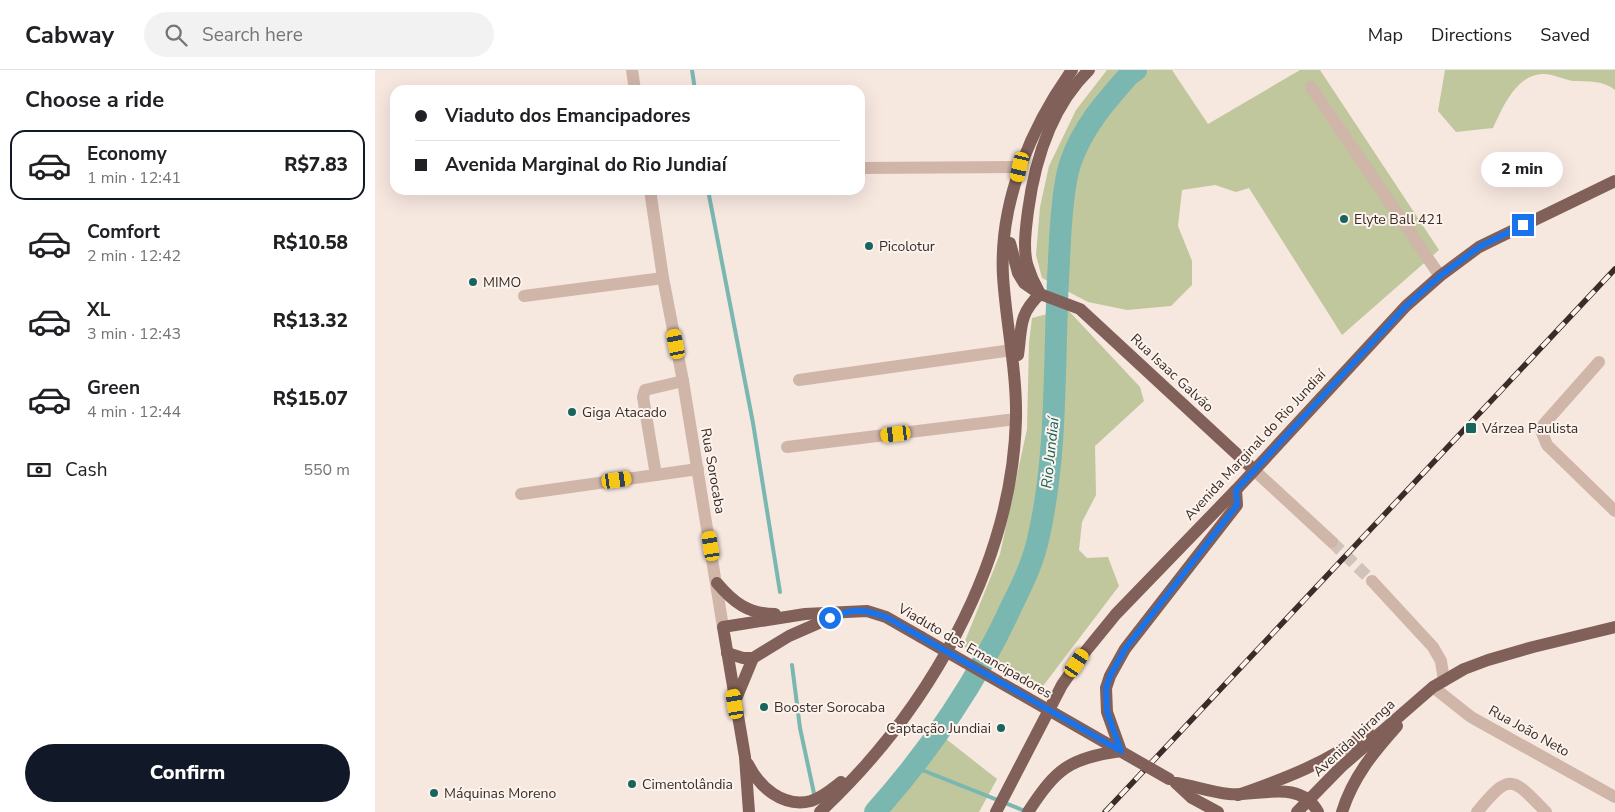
<!DOCTYPE html>
<meta charset="utf-8">
<style>
body{margin:0;font-family:"Nunito Sans",sans-serif;background:#f2f2f2;color:#202124;height:100vh;display:flex;flex-direction:column;font-size:19px;white-space:nowrap}
*{box-sizing:border-box;margin:0}
p{font-size:16px;color:#757577}
.icon{flex:none;width:28px;height:28px;fill:none;stroke:currentColor;stroke-width:2;stroke-linecap:round;stroke-linejoin:round}
.map{position:relative;flex:1;overflow:hidden}
.side{display:flex;flex-direction:column;background:#fff;width:375px}
.side>*{flex:none}
.top-card{position:absolute;left:15px;top:15px;width:475px;height:110px;border-radius:15px;box-shadow:0 5px 20px #0002;display:grid;align-content:center;height:110px;padding:0 25px;background:#fff}
.end{position:absolute;width:22px;height:22px;margin:-11px;border:6px solid #1a73e8;background:#fff;box-shadow:0 0 0 2px #fff}
.from{border-radius:50%}
.bubble{position:absolute;height:35px;border-radius:18px;background:#fff;box-shadow:0 5px 20px #0002;font-size:16px;font-weight:800;line-height:35px;text-align:center}
.car{position:absolute;width:15px;height:30px;margin:-15px -8px;border-radius:6px;box-shadow:0 0 4px 1px #0007;background:linear-gradient(#f5c518 24%,#345 0 40%,#f5c518 0 76%,#345 0 86%,#f5c518 0)}
.top-card b{display:flex;align-items:center;gap:18px;height:48px;font-size:19px}
.top-card b+b{border-top:1px solid #e0e0e0}
.top-card i{width:12px;height:12px;background:#202124}
ul{padding:0;list-style:none}
li{display:flex;align-items:center;gap:15px;height:70px;margin:0 10px 8px;padding:0 15px;border:2px solid transparent;border-radius:15px}
li div{flex:1}
li b{display:block;font-size:19px}
li em{font-style:normal;font-weight:800}
li.active{border-color:#111827}
li>.icon{width:45px;height:45px;stroke-width:1.5}
h2{padding:0 25px;font-size:22px;line-height:60px}
.pay{display:flex;align-items:center;gap:12px;height:55px;padding:0 25px;font-size:19px}
.pay p{margin-inline-start:auto}
.button{display:flex;gap:10px;margin-top:auto;padding:10px 25px}
.button a{flex:1;height:58px;border-radius:30px;background:#111827;color:#fff;font-size:20px;font-weight:800;line-height:58px;text-align:center}
header{display:flex;align-items:center;gap:30px;box-sizing:border-box;height:70px;padding:0 25px;background:#fff;border-bottom:1px solid #e0e0e0}
header strong{font-size:24px}
nav{display:flex;gap:28px;margin-inline-start:auto;font-size:18px}
.search{width:350px;height:45px;background:#f2f2f2;display:flex;align-items:center;gap:12px;box-sizing:border-box;padding:0 18px;border-radius:28px;color:#757577;font-size:19px}
main{display:flex;flex:1;min-height:0}
.map>svg:first-child{display:block}
.green{fill:#c0c79c}
.lines{fill:none;stroke-linecap:round;stroke-linejoin:round}
.stream{stroke:#7ab7b0;stroke-width:4}
.river{stroke:#7ab7b0;stroke-width:22}
.minor-tunnel{stroke:#d1c2bb;stroke-width:12;stroke-dasharray:12 6;stroke-linecap:butt}
.minor{stroke:#d0b5a9;stroke-width:12}
.major{stroke:#806059;stroke-width:12}
.rail-casing{stroke:#3c2c29;stroke-width:5.5}
.rail{stroke:#fcf3ed;stroke-width:4;stroke-dasharray:11;stroke-linecap:butt}
.major-bridge{stroke:#806059;stroke-width:12}
.route{stroke:#1a73e8;stroke-width:6}
.poi-dot{fill:#19645d;stroke:#fcf3ed;stroke-width:2}
.labels{text-anchor:middle;dominant-baseline:central;stroke-width:4;stroke-linejoin:round;paint-order:stroke}
.poi-label{font-size:14px;fill:#3c2c29;stroke:#fcf3ed;text-anchor:start}
.street-label{font-size:14px;fill:#3c2c29;stroke:#fcf3ed}
.water-label{font-size:15px;font-style:italic;fill:#19645d;stroke:#fcf3ed}
</style>
<header>
<strong>Cabway</strong>
<div class="search"><svg class="icon" aria-label="search" viewBox="0 0 24 24"><circle cx="10" cy="10" r="6"/><path d="M15 15l6 6"/></svg>Search here</div>
<nav><a>Map</a><a>Directions</a><a>Saved</a></nav>
</header>
<main>
<section class="side">
<h2>Choose a ride</h2>
<ul>
<li class="active"><svg class="icon" aria-label="car" viewBox="0 0 24 24"><path d="M5 17H2v-5l4-1 3-4h7l3 4 3 1v5h-3M9 17h6M6 11h13"/><circle cx="7" cy="17" r="2"/><circle cx="17" cy="17" r="2"/></svg><div><b>Economy</b><p>1 min · 12:41</p></div><em>R$7.83</em></li>
<li><svg class="icon" aria-label="car" viewBox="0 0 24 24"><path d="M5 17H2v-5l4-1 3-4h7l3 4 3 1v5h-3M9 17h6M6 11h13"/><circle cx="7" cy="17" r="2"/><circle cx="17" cy="17" r="2"/></svg><div><b>Comfort</b><p>2 min · 12:42</p></div><em>R$10.58</em></li>
<li><svg class="icon" aria-label="car" viewBox="0 0 24 24"><path d="M5 17H2v-5l4-1 3-4h7l3 4 3 1v5h-3M9 17h6M6 11h13"/><circle cx="7" cy="17" r="2"/><circle cx="17" cy="17" r="2"/></svg><div><b>XL</b><p>3 min · 12:43</p></div><em>R$13.32</em></li>
<li><svg class="icon" aria-label="car" viewBox="0 0 24 24"><path d="M5 17H2v-5l4-1 3-4h7l3 4 3 1v5h-3M9 17h6M6 11h13"/><circle cx="7" cy="17" r="2"/><circle cx="17" cy="17" r="2"/></svg><div><b>Green</b><p>4 min · 12:44</p></div><em>R$15.07</em></li>
</ul>
<div class="pay"><svg class="icon" aria-label="cash" viewBox="0 0 24 24"><path d="M3 7h18v10H3z"/><circle cx="12" cy="12" r="2"/></svg>Cash<p>550 m</p></div>
<div class="button"><a>Confirm</a></div>
</section>
<div class="map">
<svg width="1240" height="742" viewBox="0 0 1240 742">
<rect width="100%" height="100%" fill="#f6e7df"/>
<g class="green">
<path d="M732 0H797L833 54 925 0H945L1064 180 967 265 874 118 861 122 840 115 807 120 803 156 817 191V215L796 236 752 240 713 232 667 208 661 185 665 137 674 96 701 40Z"/>
<path d="M1070 0H1240V20C1227 10 1215 12 1199 11 1189 10 1179 4 1169 4 1141 4 1128 37 1118 58L1081 62 1063 41Z"/>
<path d="M692 239 765 317 769 331 720 376 721 425 707 452 704 480 712 488 733 487 744 516 665 620 588 576 625 484 652 359 654 273 657 248Z"/>
<path d="M566 665 622 709 604 742H506Z"/>
</g>
<g class="lines">
<g class="stream">
<path d="M317 0 320 20"/>
<path d="M333 120 378 353 405 522"/>
<path d="M417 595 425 658 440 728"/>
<path d="M537 696 650 741"/>
</g>
<path class="river" d="M500 742C555 681 604 608 638 533 649 511 659 490 664 465 684 375 678 283 684 191 685 165 687 119 695 94 707 58 730 32 755 4L761 0"/>
<path class="minor-tunnel" d="M957 472 997 511"/>
<g class="minor">
<path d="M257 0 260 20"/>
<path d="M936 17 1065 206"/>
<path d="M485 98 645 97"/>
<path d="M275 120 288 208 308 311 348 557"/>
<path d="M149 226 288 208"/>
<path d="M1224 292 1169 354 1166 360 1172 375 1240 441"/>
<path d="M424 310 637 280"/>
<path d="M412 377 641 349"/>
<path d="M879 400 957 472"/>
<path d="M281 405 268 327 270 320 308 311"/>
<path d="M146 424 323 399"/>
<path d="M997 511 1058 577 1066 591 1069 611"/>
<path d="M1058 617 1096 647 1240 727"/>
<path d="M1102 742C1135 702 1137 707 1171 742"/>
</g>
<g class="major">
<path d="M635 173 643 203 649 213 665 224 705 239 879 400"/>
<path d="M664 222C659 213 655 204 652 194 648 177 651 157 653 141 660 89 676 37 714 0"/>
<path d="M643 285C647 258 643 245 665 224"/>
<path d="M342 513C358 532 373 544 400 544"/>
<path d="M352 583 368 588H378L414 566 462 545"/>
<path d="M361 629 378 588"/>
<path d="M373 694C384 717 408 738 436 731 448 727 457 719 466 712"/>
<path d="M801 713C819 716 835 722 854 724 884 727 924 708 943 742"/>
<path d="M801 713 817 728 843 742"/>
<path d="M863 725C909 709 954 692 993 662"/>
<path d="M374 742 370 687 348 557 430 544 492 541 511 547 546 567"/>
<path d="M445 742C551 643 637 497 641 349 642 301 631 254 628 206 624 133 655 59 697 0"/>
<path d="M621 742 687 615 710 582 741 544 861 420 1031 236 1065 206 1104 177 1240 111"/>
<path d="M653 742C681 699 694 688 746 681L732 642 731 618 735 606 750 579 862 435 861 420"/>
<path d="M922 742 966 697 1058 617 1089 599 1113 590 1158 577 1240 557"/>
<path d="M967 742C978 707 998 683 1022 656"/>
</g>
<defs>
<path id="rail" d="M730 742 1240 199"/>
</defs>
<use href="#rail" class="rail-casing"/>
<use href="#rail" class="rail"/>
<path class="major-bridge" d="M546 567 794 709"/>
</g>
<g class="lines">
<path class="route" d="M455 548C478 538 488 539 511 547L746 681 732 642 731 618 735 606 750 579 862 435 861 420 1031 236 1065 206 1104 177 1148 155"/>
</g>
<g class="poi-dot">
<circle cx="969" cy="149" r="5"/>
<circle cx="494" cy="176" r="5"/>
<circle cx="98" cy="212" r="5"/>
<circle cx="197" cy="342" r="5"/>
<rect x="1090" y="352" width="12" height="12" rx="2.5"/>
<circle cx="389" cy="637" r="5"/>
<circle cx="626" cy="658" r="5"/>
<circle cx="257" cy="714" r="5"/>
<circle cx="59" cy="723" r="5"/>
</g>
<g class="labels">
<g class="poi-label">
<text x="979" y="149">Elyte Ball 421</text>
<text x="504" y="176">Picolotur</text>
<text x="108" y="212">MIMO</text>
<text x="207" y="342">Giga Atacado</text>
<text x="1107" y="358">Várzea Paulista</text>
<text x="399" y="637">Booster Sorocaba</text>
<text x="616" y="658" text-anchor="end">Captação Jundiai</text>
<text x="267" y="714">Cimentolândia</text>
<text x="69" y="723">Máquinas Moreno</text>
</g>
<g class="street-label">
<text transform="translate(797 303) rotate(43)">Rua Isaac Galvão</text>
<text transform="translate(880 375) rotate(-47)">Avenida Marginal do Rio Jundiaí</text>
<text transform="translate(338 401) rotate(80)">Rua Sorocaba</text>
<text transform="translate(600 581) rotate(30)">Viaduto dos Emancipadores</text>
<text transform="translate(1154 661) rotate(29)">Rua João Neto</text>
<text transform="translate(979 668) rotate(-43)">Avenida Ipiranga</text>
</g>
<g class="water-label">
<text transform="translate(675 383) rotate(-84)">Rio Jundiaí</text>
</g>
</g>
</svg>
<i class="end from" style="left:455px;top:548px"></i>
<i class="end" style="left:1148px;top:155px"></i>
<div class="bubble" style="left:1106px;top:82px;width:82px">2 min</div>
<i class="car" style="left:645px;top:97px;rotate:193deg"></i>
<i class="car" style="left:301px;top:274px;rotate:349deg"></i>
<i class="car" style="left:521px;top:364px;rotate:263deg"></i>
<i class="car" style="left:242px;top:410px;rotate:82deg"></i>
<i class="car" style="left:336px;top:476px;rotate:351deg"></i>
<i class="car" style="left:702px;top:593px;rotate:34deg"></i>
<i class="car" style="left:360px;top:634px;rotate:351deg"></i>
<div class="top-card">
<b><i class="from"></i>Viaduto dos Emancipadores</b>
<b><i></i>Avenida Marginal do Rio Jundiaí</b>
</div>
</div>
</main>
